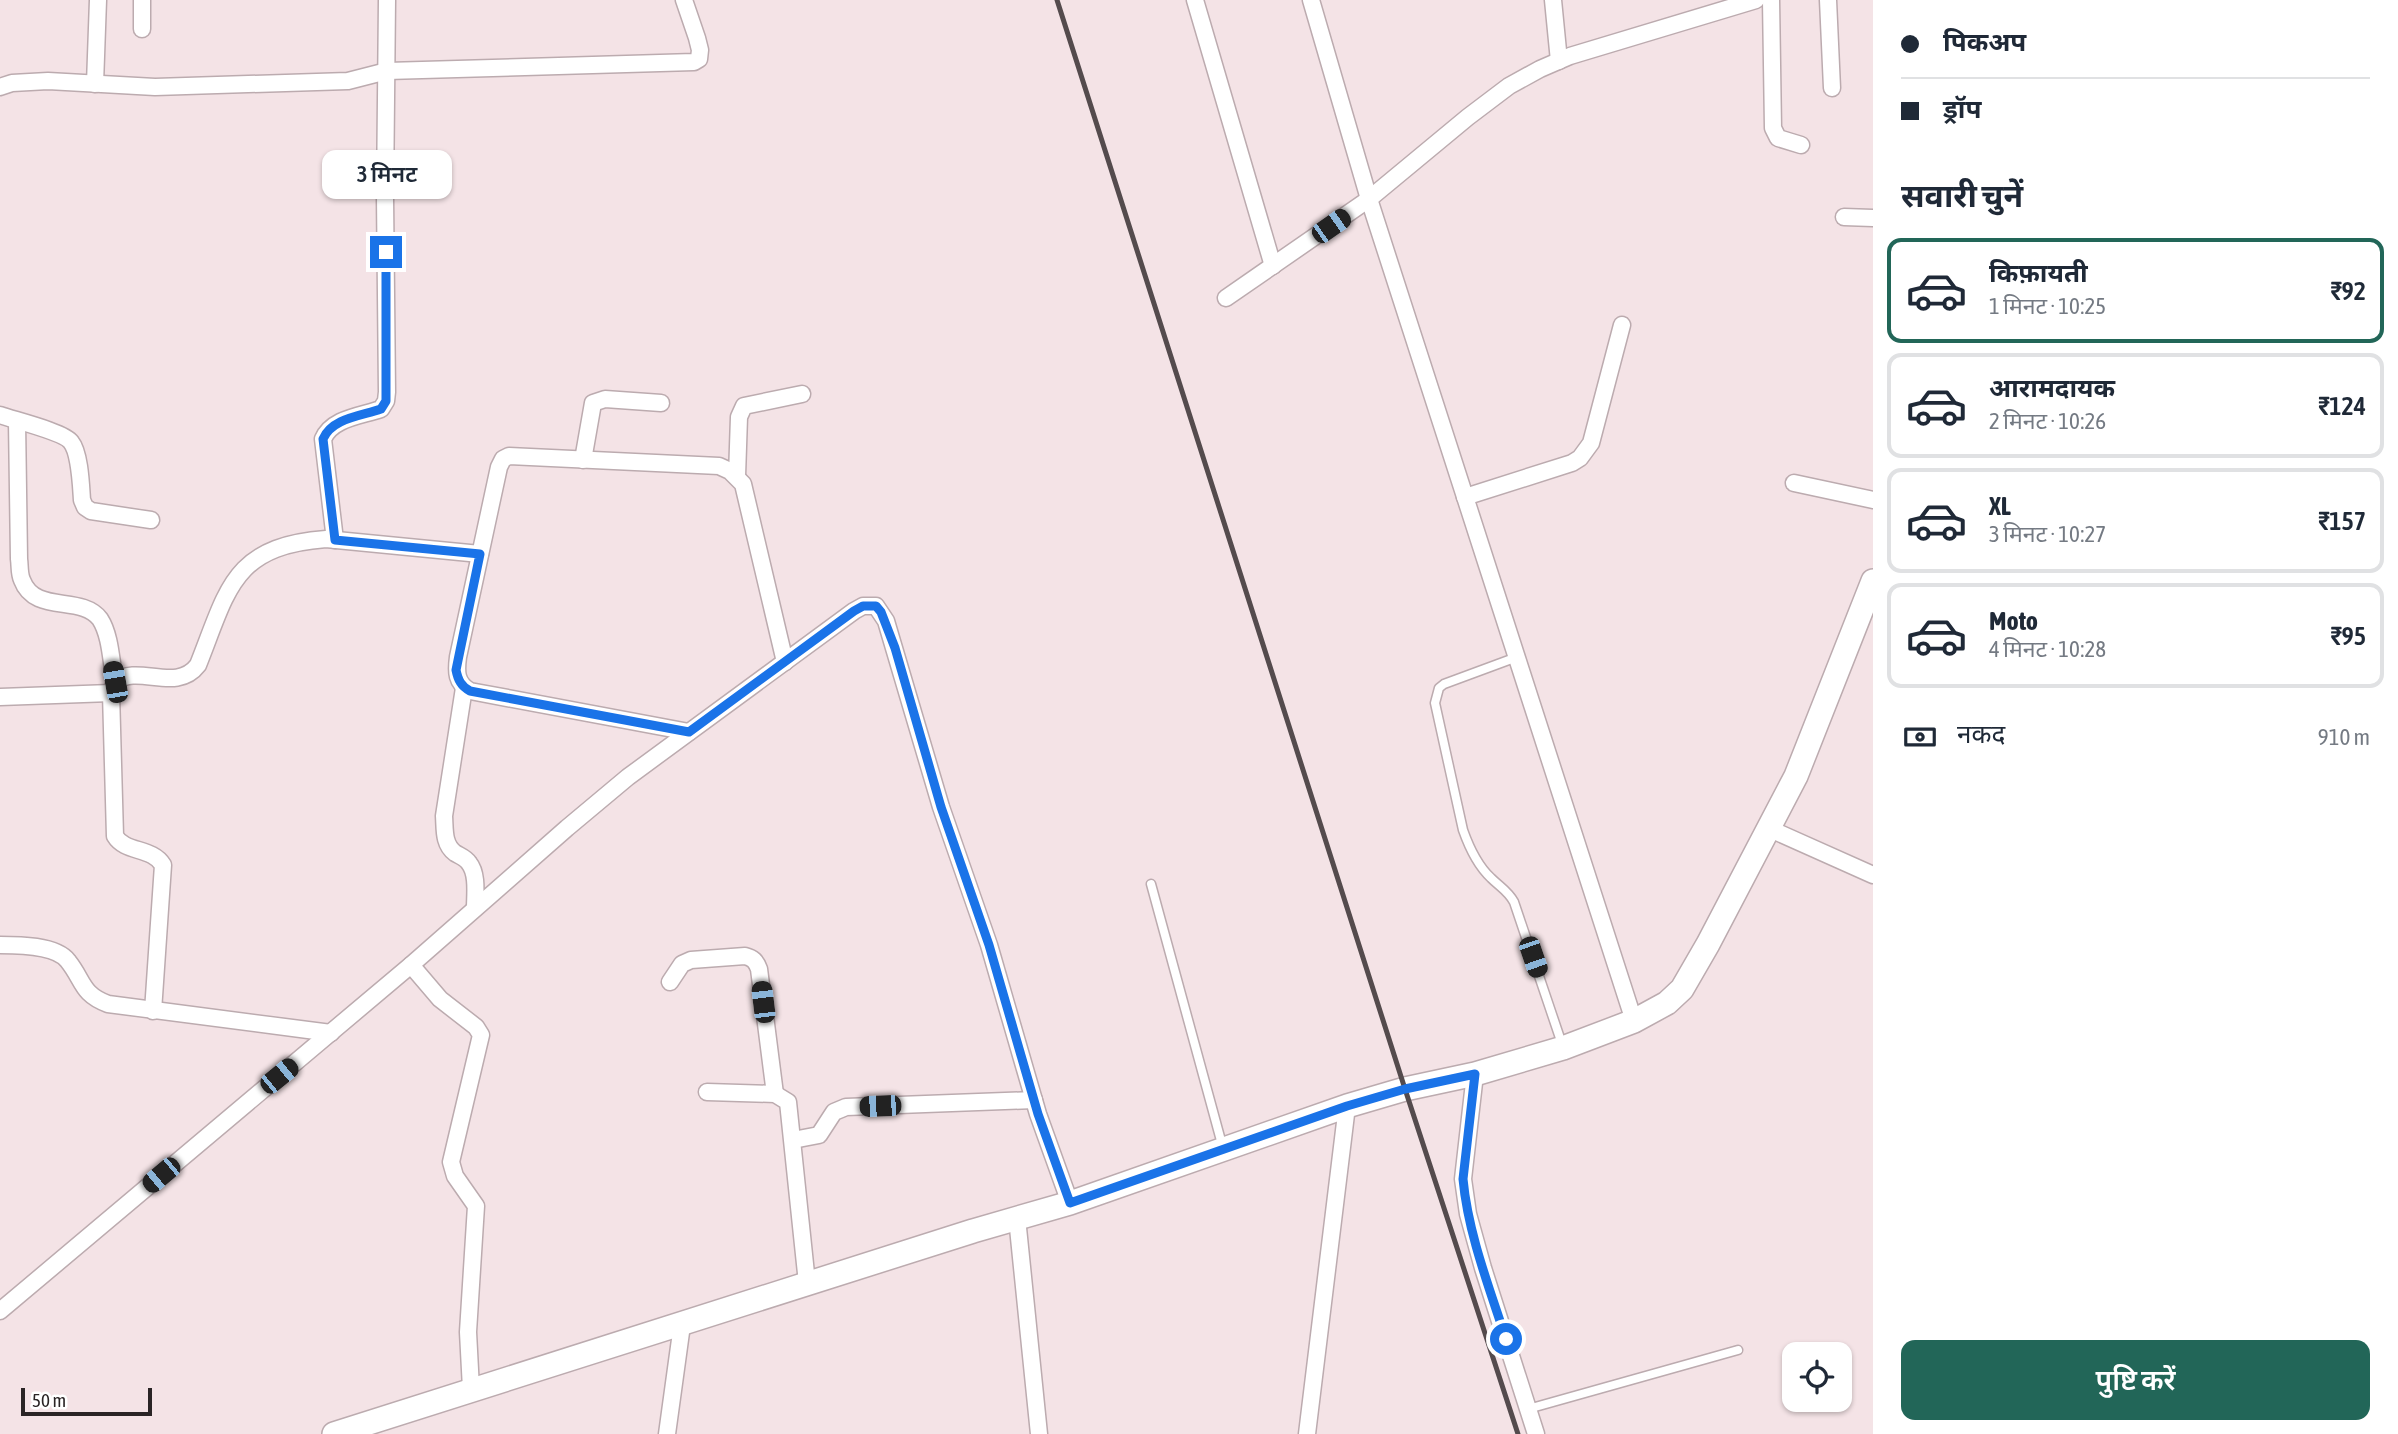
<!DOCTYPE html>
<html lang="hi">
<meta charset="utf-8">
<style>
body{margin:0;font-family:"Asap Condensed","Noto Sans Devanagari",sans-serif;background:#f6f6f7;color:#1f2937;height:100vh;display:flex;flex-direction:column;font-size:26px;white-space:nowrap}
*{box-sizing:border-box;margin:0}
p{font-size:23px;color:#747a83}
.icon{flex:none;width:38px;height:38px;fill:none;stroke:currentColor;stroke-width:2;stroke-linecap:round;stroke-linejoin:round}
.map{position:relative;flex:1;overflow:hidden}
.side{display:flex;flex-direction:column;background:#fff;width:525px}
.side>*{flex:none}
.banner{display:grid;align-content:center;height:154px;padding:0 28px;background:#fff}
.buttons{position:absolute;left:1782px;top:1342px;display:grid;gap:14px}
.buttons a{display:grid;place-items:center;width:70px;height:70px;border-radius:14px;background:#fff;box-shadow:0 2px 5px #0004;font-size:35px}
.scale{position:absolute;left:21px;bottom:18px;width:131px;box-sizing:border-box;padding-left:7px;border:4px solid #2a2425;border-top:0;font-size:19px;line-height:24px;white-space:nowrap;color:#2a2425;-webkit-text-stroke:5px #fff;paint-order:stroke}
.end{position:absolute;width:32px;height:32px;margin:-16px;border:9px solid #1a73e8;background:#fff;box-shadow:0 0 0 4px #fff}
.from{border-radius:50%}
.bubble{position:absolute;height:49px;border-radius:14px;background:#fff;box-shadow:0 2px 5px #0004;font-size:23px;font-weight:600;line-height:49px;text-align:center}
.car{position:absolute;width:21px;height:42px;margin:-21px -10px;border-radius:9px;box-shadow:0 0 5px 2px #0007;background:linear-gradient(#222 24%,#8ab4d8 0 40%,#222 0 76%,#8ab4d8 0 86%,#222 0)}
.banner b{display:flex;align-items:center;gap:24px;height:66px;font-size:26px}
.banner b+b{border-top:2px solid #e0e1e3}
.banner i{width:18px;height:18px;background:#1f2937}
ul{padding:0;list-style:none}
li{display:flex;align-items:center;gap:21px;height:105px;margin:0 14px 10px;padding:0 14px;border:4px solid #e0e1e3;border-radius:14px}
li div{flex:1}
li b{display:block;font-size:26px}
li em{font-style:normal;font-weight:600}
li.on{border-color:#226658}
li>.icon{width:63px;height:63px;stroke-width:1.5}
h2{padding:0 28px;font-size:32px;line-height:84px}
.pay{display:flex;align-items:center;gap:18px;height:77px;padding:0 28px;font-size:26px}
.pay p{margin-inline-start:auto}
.cta{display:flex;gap:14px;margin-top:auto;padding:14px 28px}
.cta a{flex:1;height:80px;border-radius:14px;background:#226658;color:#fff;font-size:28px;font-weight:600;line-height:80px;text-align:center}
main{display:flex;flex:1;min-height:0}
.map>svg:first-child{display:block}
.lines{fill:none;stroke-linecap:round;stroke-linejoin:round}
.lane-casing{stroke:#bcabaf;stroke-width:11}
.street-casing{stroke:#bcabaf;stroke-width:19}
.secondary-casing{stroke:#bcabaf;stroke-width:26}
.lane{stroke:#fff;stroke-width:8}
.street{stroke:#fff;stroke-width:16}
.secondary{stroke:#fff;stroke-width:23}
.rail{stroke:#544b4d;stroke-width:5}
.route{stroke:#1a73e8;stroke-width:9}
</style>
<main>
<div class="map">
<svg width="1873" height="1434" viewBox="0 0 1873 1434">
<rect width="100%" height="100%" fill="#f4e3e6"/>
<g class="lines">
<defs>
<g id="lane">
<path d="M1517 657 1444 684 1439 688 1435 703 1463 830C1469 847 1477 865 1491 878 1500 887 1508 891 1514 902L1563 1047"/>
<path d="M1151 884 1223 1148"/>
<path d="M1528 1409 1738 1350"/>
</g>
<g id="street">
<path d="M1195 0 1273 266"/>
<path d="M1311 0 1369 199 1634 1021"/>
<path d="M1553 0 1559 61"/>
<path d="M1771 0 1773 128 1778 138 1801 145"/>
<path d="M1828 0 1832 88"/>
<path d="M142 29V0"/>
<path d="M95 84 98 0"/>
<path d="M0 87 12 83 48 81 155 87 348 81 387 71 694 62 699 59 700 50 697 38 684 0"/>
<path d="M1844 217 1873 218"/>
<path d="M1226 298 1369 199 1468 117 1509 86 1540 69 1570 56 1756 0"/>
<path d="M0 415C14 420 64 432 71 442 80 453 81 486 82 500L85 507 91 511 151 520"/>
<path d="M17 421 19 559C20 565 19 574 22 580 35 615 81 594 100 619 111 636 111 663 115 682"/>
<path d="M583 460 593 403 605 399 661 403"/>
<path d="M737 476 739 417 744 406 802 394"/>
<path d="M1794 483 1873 500"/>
<path d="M1465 497 1572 463 1580 458 1591 443 1622 325"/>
<path d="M335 540 323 439C332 418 361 416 381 409L386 401 387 392 385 197 387 0"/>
<path d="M464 688 444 816C445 829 443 844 455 853 460 856 466 858 469 863 478 874 475 895 475 908"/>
<path d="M0 697 111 693"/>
<path d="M689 732 470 691C456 683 456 672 458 657L499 467 503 459 509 456 719 466 730 471 743 484 785 662"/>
<path d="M1770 829 1873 875"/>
<path d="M0 945C18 945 56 945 68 961 84 981 81 994 108 1004L331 1033"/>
<path d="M411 965 440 999 476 1027 481 1035 451 1162 455 1176 476 1206 468 1332 471 1389"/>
<path d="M670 982 682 964 691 960 745 956C753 958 756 961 759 969L775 1094"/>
<path d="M153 1011 163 865C152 847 125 853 115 836L111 693 115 682C138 663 176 694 198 665 228 590 232 546 326 539L480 554"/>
<path d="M1475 1074 1463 1179 1468 1214 1483 1268 1536 1434"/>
<path d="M707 1092 775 1094 788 1102 807 1283"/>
<path d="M793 1140 819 1135 834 1112 846 1107 1034 1100"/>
<path d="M1017 1218 1039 1434"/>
<path d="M0 1311 411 965 567 828 628 777 854 611 863 606H876L886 621 941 807 989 945 1038 1114 1070 1203"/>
<path d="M667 1434 682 1325"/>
<path d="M1307 1434 1347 1106"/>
</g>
<path id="secondary" d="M334 1434 973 1231 1070 1203 1347 1106 1405 1089 1475 1074 1563 1048 1634 1021 1667 1003 1682 989 1708 944 1796 776 1873 581"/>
</defs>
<use href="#lane" class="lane-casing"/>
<use href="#street" class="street-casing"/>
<use href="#secondary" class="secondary-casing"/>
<use href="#lane" class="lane"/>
<use href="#street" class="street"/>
<use href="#secondary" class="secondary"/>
<path class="rail" d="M1057 0 1405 1089 1518 1434"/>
</g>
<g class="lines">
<path class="route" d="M386 252V401L381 409C361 416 332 418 323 439L335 540 480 554 456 670C458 680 461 686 470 691L689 732 854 611 863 606H876L881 612 895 648 941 807 989 945 1038 1114 1070 1203 1347 1106 1405 1089 1475 1074 1463 1179C1468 1233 1489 1287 1506 1339"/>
</g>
</svg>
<div class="buttons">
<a><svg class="icon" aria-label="locate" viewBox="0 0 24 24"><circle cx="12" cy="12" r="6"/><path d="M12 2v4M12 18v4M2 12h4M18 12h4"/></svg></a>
</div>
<div class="scale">50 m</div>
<i class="end from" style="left:1506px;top:1339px"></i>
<i class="end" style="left:386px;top:252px"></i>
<div class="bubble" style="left:322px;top:150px;width:130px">3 मिनट</div>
<i class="car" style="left:1331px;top:226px;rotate:55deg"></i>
<i class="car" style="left:115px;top:682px;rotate:350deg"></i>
<i class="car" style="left:1533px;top:957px;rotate:161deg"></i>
<i class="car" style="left:763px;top:1002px;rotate:353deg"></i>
<i class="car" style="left:279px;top:1076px;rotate:51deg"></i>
<i class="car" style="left:880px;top:1106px;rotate:268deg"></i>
<i class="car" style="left:161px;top:1175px;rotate:230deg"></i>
</div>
<section class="side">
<div class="banner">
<b><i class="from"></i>पिकअप</b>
<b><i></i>ड्रॉप</b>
</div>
<h2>सवारी चुनें</h2>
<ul>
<li class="on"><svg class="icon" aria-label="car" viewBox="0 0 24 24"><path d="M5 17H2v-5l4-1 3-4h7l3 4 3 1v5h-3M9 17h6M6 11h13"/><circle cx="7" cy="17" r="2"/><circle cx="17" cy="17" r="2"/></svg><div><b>किफ़ायती</b><p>1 मिनट · 10:25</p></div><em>₹92</em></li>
<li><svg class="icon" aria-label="car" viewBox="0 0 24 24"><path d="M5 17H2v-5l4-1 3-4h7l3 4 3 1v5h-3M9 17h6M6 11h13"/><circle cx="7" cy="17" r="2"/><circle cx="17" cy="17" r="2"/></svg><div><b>आरामदायक</b><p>2 मिनट · 10:26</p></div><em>₹124</em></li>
<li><svg class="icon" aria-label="car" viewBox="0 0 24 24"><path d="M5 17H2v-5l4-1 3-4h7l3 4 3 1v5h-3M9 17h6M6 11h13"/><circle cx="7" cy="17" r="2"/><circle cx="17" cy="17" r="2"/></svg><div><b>XL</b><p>3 मिनट · 10:27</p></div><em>₹157</em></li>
<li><svg class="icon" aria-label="car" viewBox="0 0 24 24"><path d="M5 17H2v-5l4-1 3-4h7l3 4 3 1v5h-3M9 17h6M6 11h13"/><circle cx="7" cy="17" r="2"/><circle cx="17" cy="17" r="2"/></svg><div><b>Moto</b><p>4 मिनट · 10:28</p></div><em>₹95</em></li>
</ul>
<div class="pay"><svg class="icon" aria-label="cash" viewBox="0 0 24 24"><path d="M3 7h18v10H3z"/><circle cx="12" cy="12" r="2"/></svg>नकद<p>910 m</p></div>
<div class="cta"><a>पुष्टि करें</a></div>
</section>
</main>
